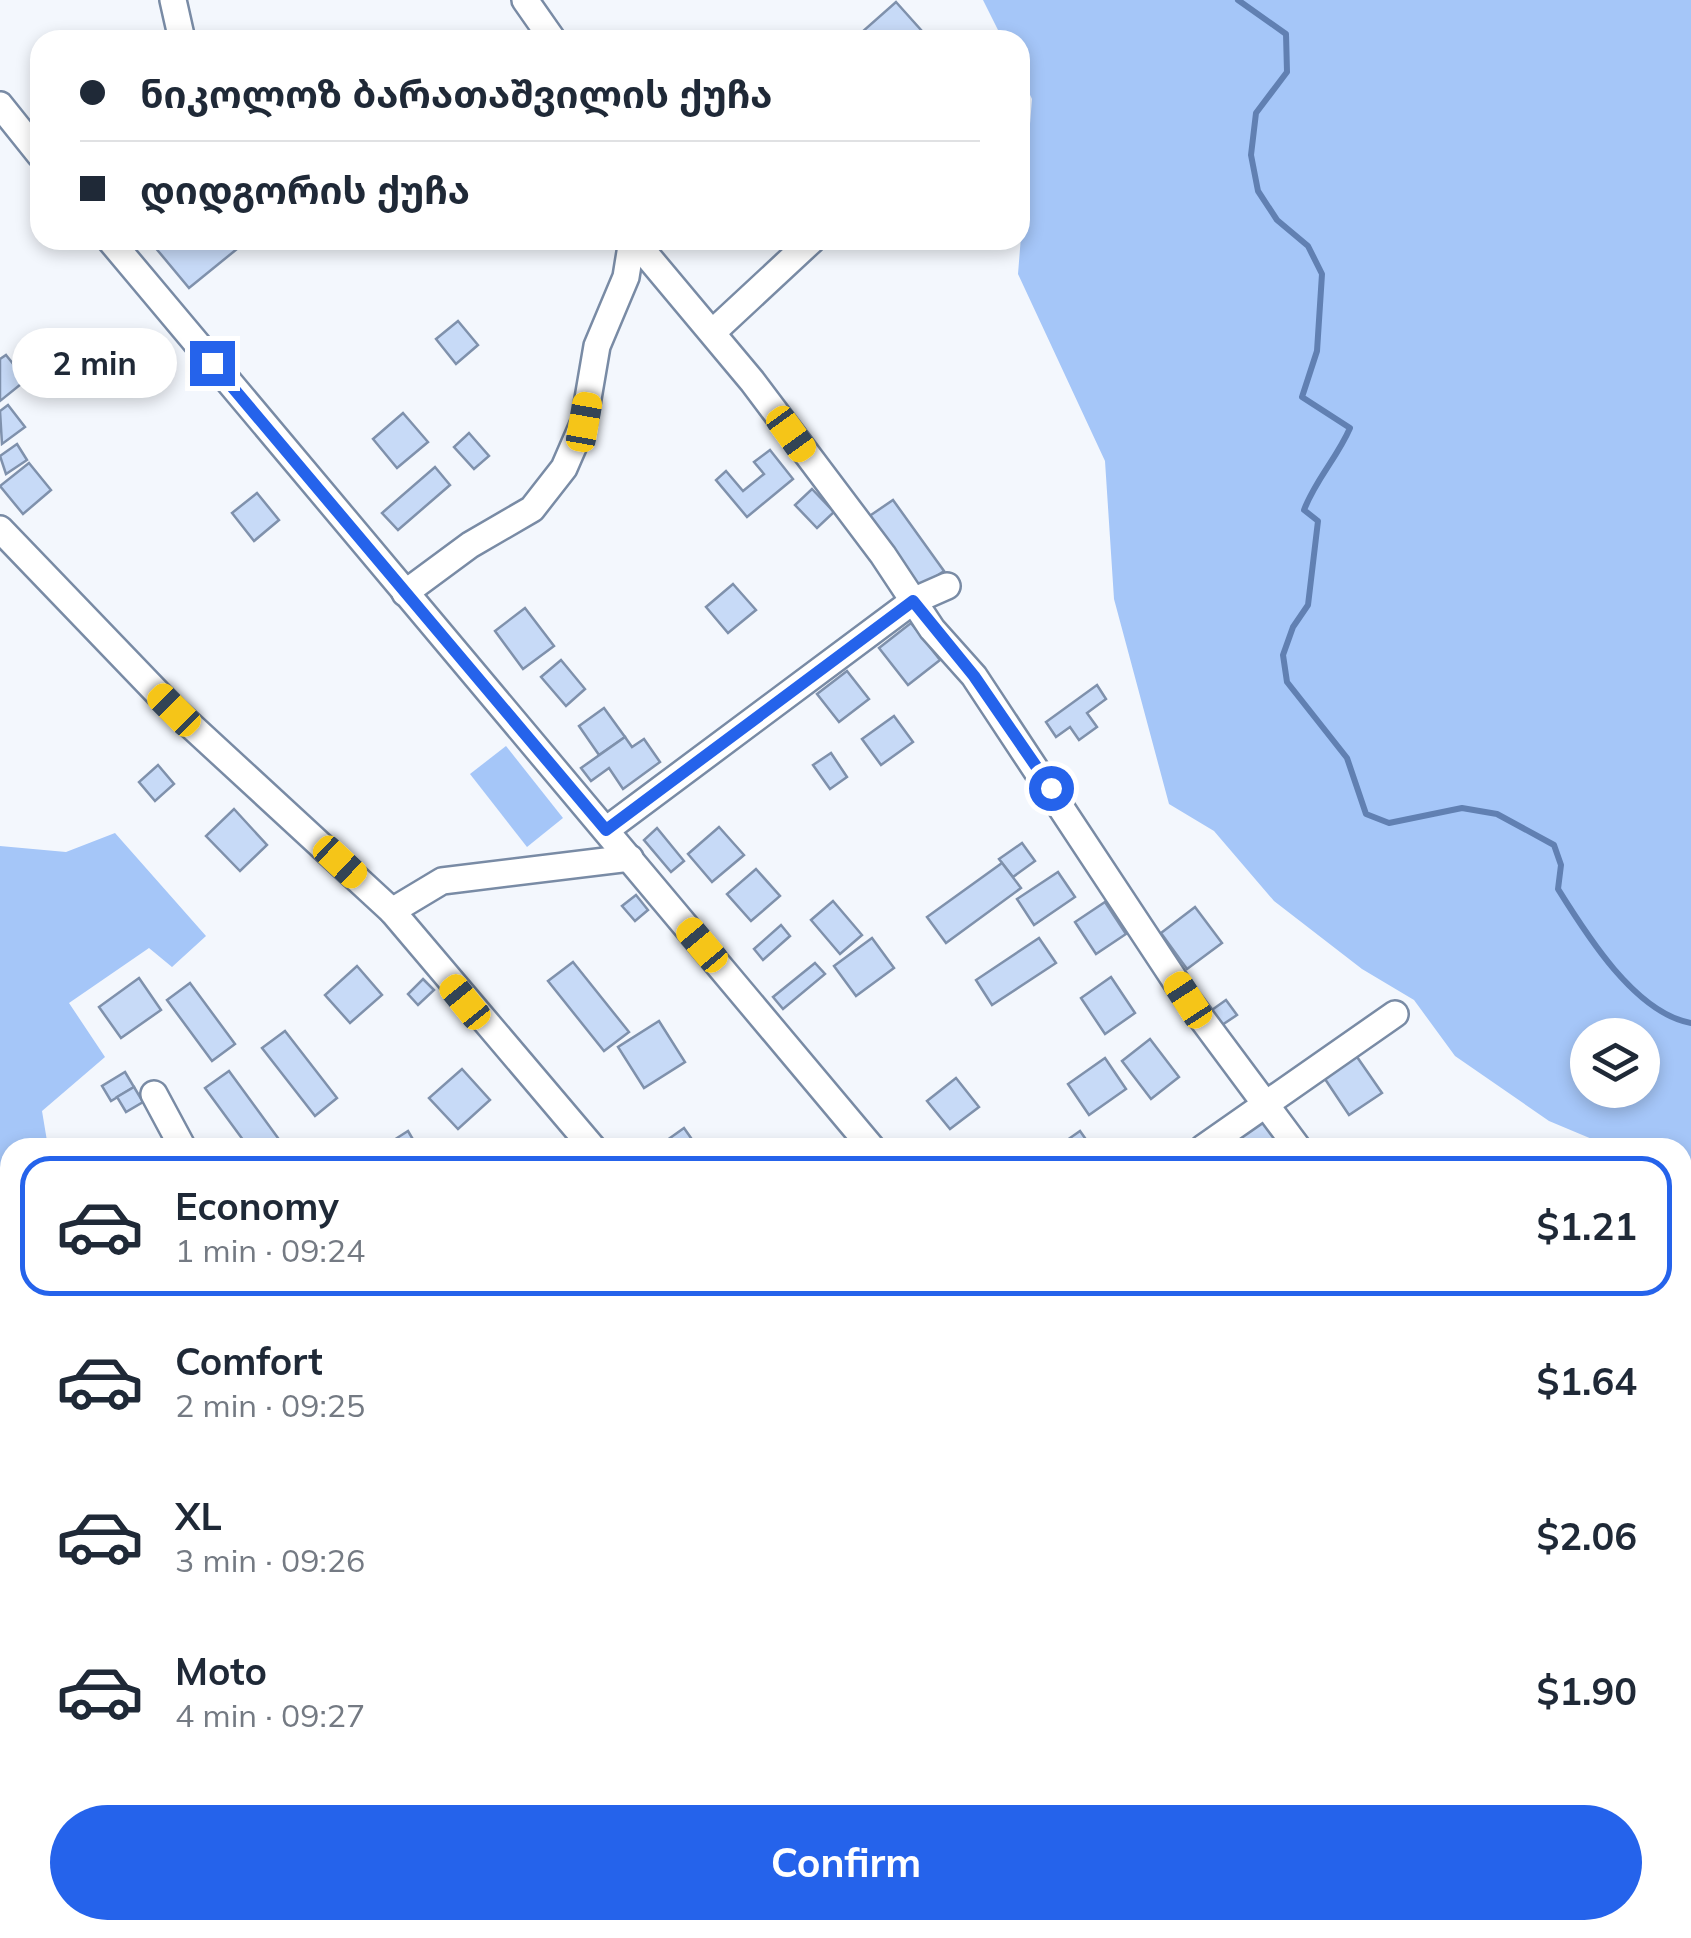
<!DOCTYPE html>
<meta charset="utf-8">
<style>
body{margin:0;font-family:Mulish,"Noto Sans Georgian",sans-serif;background:#f6f6f7;color:#1f2937;height:100vh;display:flex;flex-direction:column;font-size:38px;white-space:nowrap}
*{box-sizing:border-box;margin:0}
p{font-size:32px;color:#747a83}
.icon{flex:none;width:55px;height:55px;fill:none;stroke:currentColor;stroke-width:2;stroke-linecap:round;stroke-linejoin:round}
.map{position:relative;flex:1;overflow:hidden}
.drawer{position:absolute;left:0px;top:1138px;width:1692px;height:802px;display:flex;flex-direction:column;background:#fff;border-radius:30px 30px 0 0;box-shadow:0 5px 15px #0003}
.drawer>*{flex:none}
.banner{position:absolute;left:30px;top:30px;width:1000px;height:220px;border-radius:30px;box-shadow:0 5px 15px #0003;display:grid;align-content:center;height:220px;padding:0 50px;background:#fff}
.buttons{position:absolute;left:1570px;top:1018px;display:grid;gap:20px}
.buttons a{display:grid;place-items:center;width:90px;height:90px;border-radius:50%;background:#fff;box-shadow:0 5px 15px #0003;font-size:50px}
.end{position:absolute;width:45px;height:45px;margin:-22px;border:12px solid #2563eb;background:#fff;box-shadow:0 0 0 5px #fff}
.from{border-radius:50%}
.bubble{position:absolute;height:70px;border-radius:35px;background:#fff;box-shadow:0 5px 15px #0003;font-size:32px;font-weight:700;line-height:70px;text-align:center}
.car{position:absolute;width:30px;height:60px;margin:-30px -15px;border-radius:12px;box-shadow:0 0 8px 2px #0007;background:linear-gradient(#f5c518 24%,#345 0 40%,#f5c518 0 76%,#345 0 86%,#f5c518 0)}
.banner b{display:flex;align-items:center;gap:35px;height:95px;font-size:38px}
.banner b+b{border-top:2px solid #e0e1e3}
.banner i{width:25px;height:25px;background:#1f2937}
ul{padding:18px 0 0;list-style:none}
li{display:flex;align-items:center;gap:30px;height:140px;margin:0 20px 15px;padding:0 30px;border:5px solid transparent;border-radius:30px}
li div{flex:1}
li b{display:block;font-size:38px}
li em{font-style:normal;font-weight:700}
li.selected{border-color:#2563eb}
li>.icon{width:90px;height:90px;stroke-width:1.5}
.primary-button{display:flex;gap:20px;margin-top:auto;padding:20px 50px}
.primary-button a{flex:1;height:115px;border-radius:60px;background:#2563eb;color:#fff;font-size:40px;font-weight:700;line-height:115px;text-align:center}
.map>svg:first-child{display:block}
.green{fill:#a5c6f8;fill-rule:evenodd}
.lines{fill:none;stroke-linecap:round;stroke-linejoin:round}
.stream{stroke:#6180b2;stroke-width:6}
.building{fill:#c7daf7;stroke:#7f91ac;stroke-width:2.5}
.minor-casing{stroke:#798ba5;stroke-width:30}
.minor{stroke:#fff;stroke-width:25}
.route{stroke:#2563eb;stroke-width:12}
</style>
<div class="map">
<svg width="1691" height="1938" viewBox="0 0 1691 1938">
<rect width="100%" height="100%" fill="#f3f7fd"/>
<g class="green">
<path d="M983 0H1691V1196L1683 1197 1682 1148 1611 1147 1549 1121 1455 1056 1414 1000 1362 969 1274 901 1214 831 1169 804 1114 599 1105 461 1018 274 1032 99 1020 74V40H1003ZM1588 1035H1642V1090H1588Z"/>
<path d="M506 746 563 818 527 847 470 774Z"/>
<path d="M115 833 206 936 172 967 149 948 69 1003 105 1057 42 1111 48 1147 10 1148 11 1938H0V846L66 852Z"/>
</g>
<g class="lines">
<path class="stream" d="M1238 0 1286 34 1287 72 1256 113 1251 155 1258 191 1277 220 1308 246 1322 274 1317 351 1302 397 1350 428C1337 458 1316 479 1304 510L1318 521 1308 605 1293 627 1283 655 1287 682 1347 758 1366 814 1389 823 1462 808 1497 814 1554 845 1561 865 1558 889C1586 934 1635 1013 1691 1023"/>
</g>
<g class="building">
<path d="M896 2 930 40H869L862 32Z"/>
<path d="M149 240H248L189 288Z"/>
<path d="M458 321 478 345 456 364 436 339Z"/>
<path d="M6 355 26 380 0 401V359Z"/>
<path d="M8 405 25 427 2 444 0 411Z"/>
<path d="M403 413 428 442 397 468 373 439Z"/>
<path d="M469 433 489 456 474 469 454 447Z"/>
<path d="M17 444 27 460 6 474 0 456Z"/>
<path d="M770 450 793 479 747 517 716 480 726 471 743 491 764 474 754 462Z"/>
<path d="M29 463 51 490 23 514 0 486Z"/>
<path d="M435 467 450 485 398 530 382 513Z"/>
<path d="M812 489 834 512 817 528 795 505Z"/>
<path d="M257 493 279 520 254 541 232 513Z"/>
<path d="M893 500 944 571 919 588 868 517Z"/>
<path d="M733 584 756 610 728 633 706 607Z"/>
<path d="M525 608 554 646 523 669 495 631Z"/>
<path d="M911 623 940 660 908 685 879 648Z"/>
<path d="M561 660 585 689 566 706 541 677Z"/>
<path d="M847 671 869 699 839 722 817 694Z"/>
<path d="M1097 685 1106 699 1087 713 1097 727 1079 740 1070 727 1056 737 1046 722Z"/>
<path d="M604 708 625 737 599 755 579 726Z"/>
<path d="M894 716 913 742 881 765 862 739Z"/>
<path d="M625 737 632 747 644 739 660 762 623 789 609 768 591 781 581 768Z"/>
<path d="M831 753 847 777 830 789 813 765Z"/>
<path d="M158 765 174 784 155 801 139 782Z"/>
<path d="M234 809 267 845 240 871 206 836Z"/>
<path d="M719 827 744 855 712 882 688 854Z"/>
<path d="M657 828 684 861 671 872 644 840Z"/>
<path d="M1022 843 1035 861 1013 877 999 859Z"/>
<path d="M1002 863 1021 888 946 943 927 917Z"/>
<path d="M756 869 780 896 751 921 727 894Z"/>
<path d="M1058 872 1075 897 1034 925 1017 899Z"/>
<path d="M636 895 648 910 635 921 622 906Z"/>
<path d="M833 901 862 935 840 954 811 920Z"/>
<path d="M1105 902 1126 934 1096 954 1075 922Z"/>
<path d="M1195 907 1222 943 1187 969 1161 933Z"/>
<path d="M781 925 790 936 763 960 754 949Z"/>
<path d="M872 938 894 968 856 996 834 966Z"/>
<path d="M1039 938 1056 963 992 1005 976 980Z"/>
<path d="M573 962 629 1032 604 1051 548 981Z"/>
<path d="M815 963 825 974 783 1009 773 997Z"/>
<path d="M357 966 382 995 350 1023 325 995Z"/>
<path d="M1111 977 1135 1013 1105 1034 1081 998Z"/>
<path d="M139 978 161 1010 121 1038 99 1007Z"/>
<path d="M423 979 434 990 418 1005 408 994Z"/>
<path d="M190 983 235 1044 212 1061 167 1000Z"/>
<path d="M1226 1000 1237 1015 1219 1027 1209 1012Z"/>
<path d="M659 1021 685 1062 644 1088 618 1047Z"/>
<path d="M285 1031 337 1098 315 1116 262 1048Z"/>
<path d="M1150 1039 1179 1077 1151 1099 1122 1061Z"/>
<path d="M1355 1054 1382 1093 1349 1115 1323 1076Z"/>
<path d="M1105 1058 1126 1089 1089 1115 1068 1084Z"/>
<path d="M462 1069 490 1100 458 1129 429 1098Z"/>
<path d="M229 1071 278 1138 266 1148H249L205 1088Z"/>
<path d="M125 1072 134 1087 111 1101 102 1086Z"/>
<path d="M956 1078 979 1107 950 1129 927 1101Z"/>
<path d="M134 1087 143 1102 126 1112 117 1097Z"/>
<path d="M1266 1118 1279 1136 1263 1148H1248L1240 1137Z"/>
<path d="M684 1128 698 1148H656Z"/>
<path d="M408 1131 418 1148H388L386 1145Z"/>
<path d="M1080 1131 1092 1148H1062L1060 1145Z"/>
<path d="M1691 1396V1438L1684 1442 1682 1400Z"/>
<path d="M1691 1769V1820L1682 1826V1775Z"/>
<path d="M1689 1916 1691 1938H1655L1667 1930H1682V1920Z"/>
<path d="M417 1930H452L457 1938H423Z"/>
<path d="M1118 1930H1142L1147 1938H1107Z"/>
<path d="M1317 1930H1374L1379 1938H1312L1309 1934Z"/>
</g>
<g class="lines">
<defs>
<g id="minor">
<path d="M173 0 182 40"/>
<path d="M525 0 553 40"/>
<path d="M0 105 40 155"/>
<path d="M110 240 872 1148"/>
<path d="M634 240 752 381 883 555 932 629 974 676 1188 1000 1298 1148"/>
<path d="M713 332 812 240"/>
<path d="M0 529 174 710 392 911 593 1148"/>
<path d="M405 593 470 545 532 509 564 468 584 422 597 346 626 277 632 240"/>
<path d="M606 830 913 601 947 586"/>
<path d="M392 911 442 881 630 858"/>
<path d="M154 1094 183 1148"/>
<path d="M1203 1148 1395 1014"/>
<path d="M1682 1337 1691 1348"/>
<path d="M1682 1386 1691 1382"/>
<path d="M1682 1671 1691 1684"/>
<path d="M354 1930 359 1938"/>
<path d="M375 1930 378 1938"/>
<path d="M1271 1930 1276 1938"/>
<path d="M1537 1930 1544 1938"/>
<path d="M559 1933 560 1938"/>
<path d="M1043 1938 1063 1930"/>
</g>
</defs>
<use href="#minor" class="minor-casing"/>
<use href="#minor" class="minor"/>
</g>
<g class="lines">
<path class="route" d="M212 363 606 830 913 601 974 676 1051 788"/>
</g>
</svg>
<div class="buttons">
<a><svg class="icon" aria-label="layers" viewBox="0 0 24 24"><path d="M12 4l9 5-9 5-9-5zM3 14l9 5 9-5"/></svg></a>
</div>
<i class="end from" style="left:1051px;top:788px"></i>
<i class="end" style="left:212px;top:363px"></i>
<div class="bubble" style="left:12px;top:328px;width:165px">2 min</div>
<i class="car" style="left:584px;top:422px;rotate:10deg"></i>
<i class="car" style="left:791px;top:434px;rotate:144deg"></i>
<i class="car" style="left:174px;top:710px;rotate:315deg"></i>
<i class="car" style="left:340px;top:862px;rotate:133deg"></i>
<i class="car" style="left:702px;top:945px;rotate:320deg"></i>
<i class="car" style="left:1188px;top:1000px;rotate:327deg"></i>
<i class="car" style="left:465px;top:1002px;rotate:321deg"></i>
<div class="banner">
<b><i class="from"></i>ნიკოლოზ ბარათაშვილის ქუჩა</b>
<b><i></i>დიდგორის ქუჩა</b>
</div>
<section class="drawer">
<ul>
<li class="selected"><svg class="icon" aria-label="car" viewBox="0 0 24 24"><path d="M5 17H2v-5l4-1 3-4h7l3 4 3 1v5h-3M9 17h6M6 11h13"/><circle cx="7" cy="17" r="2"/><circle cx="17" cy="17" r="2"/></svg><div><b>Economy</b><p>1 min · 09:24</p></div><em>$1.21</em></li>
<li><svg class="icon" aria-label="car" viewBox="0 0 24 24"><path d="M5 17H2v-5l4-1 3-4h7l3 4 3 1v5h-3M9 17h6M6 11h13"/><circle cx="7" cy="17" r="2"/><circle cx="17" cy="17" r="2"/></svg><div><b>Comfort</b><p>2 min · 09:25</p></div><em>$1.64</em></li>
<li><svg class="icon" aria-label="car" viewBox="0 0 24 24"><path d="M5 17H2v-5l4-1 3-4h7l3 4 3 1v5h-3M9 17h6M6 11h13"/><circle cx="7" cy="17" r="2"/><circle cx="17" cy="17" r="2"/></svg><div><b>XL</b><p>3 min · 09:26</p></div><em>$2.06</em></li>
<li><svg class="icon" aria-label="car" viewBox="0 0 24 24"><path d="M5 17H2v-5l4-1 3-4h7l3 4 3 1v5h-3M9 17h6M6 11h13"/><circle cx="7" cy="17" r="2"/><circle cx="17" cy="17" r="2"/></svg><div><b>Moto</b><p>4 min · 09:27</p></div><em>$1.90</em></li>
</ul>
<div class="primary-button"><a>Confirm</a></div>
</section>
</div>
